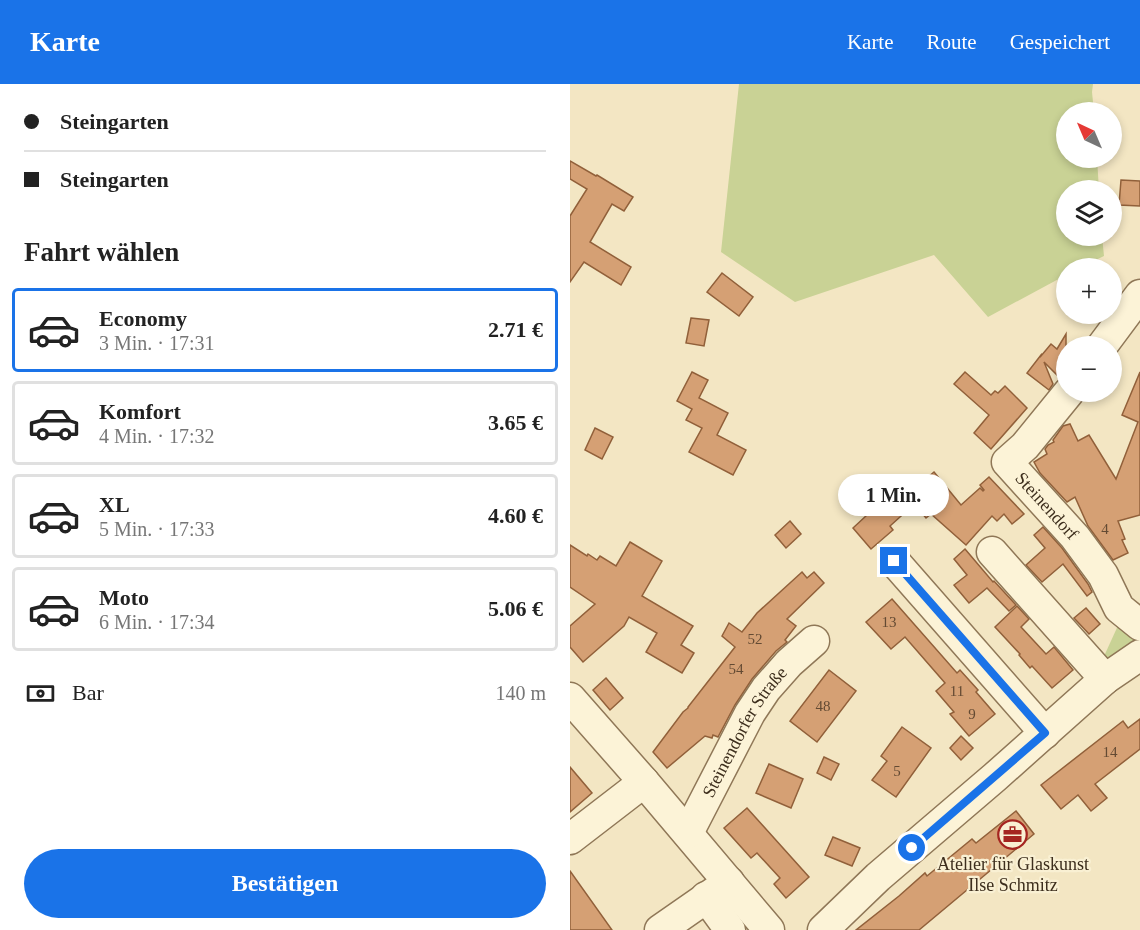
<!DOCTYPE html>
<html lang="de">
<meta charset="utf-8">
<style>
body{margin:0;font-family:Georgia,serif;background:#f6f6f6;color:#222;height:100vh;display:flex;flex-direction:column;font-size:22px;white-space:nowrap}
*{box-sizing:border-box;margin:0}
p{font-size:20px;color:#767676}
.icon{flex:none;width:33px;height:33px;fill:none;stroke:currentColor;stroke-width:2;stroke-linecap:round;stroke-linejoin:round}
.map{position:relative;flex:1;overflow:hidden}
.details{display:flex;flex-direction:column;background:#fff;width:570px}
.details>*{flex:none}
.guide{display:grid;align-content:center;height:132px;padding:0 24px;background:#fff}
.needle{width:39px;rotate:316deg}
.buttons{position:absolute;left:486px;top:18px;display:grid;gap:12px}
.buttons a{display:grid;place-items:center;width:66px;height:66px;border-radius:50%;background:#fff;box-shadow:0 3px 9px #0003;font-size:30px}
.end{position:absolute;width:27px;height:27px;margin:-14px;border:8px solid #1a73e8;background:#fff;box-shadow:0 0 0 3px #fff}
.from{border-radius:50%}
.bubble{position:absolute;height:42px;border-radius:21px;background:#fff;box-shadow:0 3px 9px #0003;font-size:20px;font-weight:700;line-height:42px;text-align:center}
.guide b{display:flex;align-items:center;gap:21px;height:57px;font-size:22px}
.guide b+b{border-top:2px solid #e0e0e0}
.guide i{width:15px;height:15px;background:#222}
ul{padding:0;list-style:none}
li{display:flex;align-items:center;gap:18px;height:84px;margin:0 12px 9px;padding:0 12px;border:3px solid #e0e0e0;border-radius:6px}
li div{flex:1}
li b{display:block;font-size:22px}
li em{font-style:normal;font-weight:700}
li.active{border-color:#1a73e8}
li>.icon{width:54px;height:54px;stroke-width:1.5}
h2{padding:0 24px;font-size:27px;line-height:72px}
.pay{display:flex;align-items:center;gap:15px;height:66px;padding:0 24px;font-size:22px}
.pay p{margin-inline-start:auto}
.primary-button{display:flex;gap:12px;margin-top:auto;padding:12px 24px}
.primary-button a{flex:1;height:69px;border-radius:36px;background:#1a73e8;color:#fff;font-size:24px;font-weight:700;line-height:69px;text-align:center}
header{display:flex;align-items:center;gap:36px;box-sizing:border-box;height:84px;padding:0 30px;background:#1a73e8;color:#fff}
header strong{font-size:28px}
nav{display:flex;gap:33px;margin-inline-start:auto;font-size:21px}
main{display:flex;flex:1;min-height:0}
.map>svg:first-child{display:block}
.green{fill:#c9d295}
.building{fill:#d5a074;stroke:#91603a;stroke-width:1.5}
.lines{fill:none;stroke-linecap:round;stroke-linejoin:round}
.minor-casing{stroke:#8f7757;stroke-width:33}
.minor{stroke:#fcf3d7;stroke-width:30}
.route{stroke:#1a73e8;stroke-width:8}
.labels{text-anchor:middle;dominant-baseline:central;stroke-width:4.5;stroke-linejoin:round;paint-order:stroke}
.number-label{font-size:15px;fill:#634a33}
.street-label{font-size:18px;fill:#3d2e1d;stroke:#f9f0d3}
.poi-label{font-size:18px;fill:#3d2e1d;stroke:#f9f0d3}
</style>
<header>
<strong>Karte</strong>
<nav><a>Karte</a><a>Route</a><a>Gespeichert</a></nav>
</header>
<main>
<section class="details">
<div class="guide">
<b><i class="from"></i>Steingarten</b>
<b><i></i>Steingarten</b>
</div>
<h2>Fahrt wählen</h2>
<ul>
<li class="active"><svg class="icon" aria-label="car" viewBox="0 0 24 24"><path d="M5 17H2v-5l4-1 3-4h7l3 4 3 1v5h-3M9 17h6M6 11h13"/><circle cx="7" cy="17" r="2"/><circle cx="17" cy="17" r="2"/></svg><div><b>Economy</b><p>3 Min. · 17:31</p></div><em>2.71 €</em></li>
<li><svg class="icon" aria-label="car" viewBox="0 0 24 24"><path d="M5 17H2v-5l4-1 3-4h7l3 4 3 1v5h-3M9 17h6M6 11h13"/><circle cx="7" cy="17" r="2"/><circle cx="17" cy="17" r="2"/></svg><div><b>Komfort</b><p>4 Min. · 17:32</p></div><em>3.65 €</em></li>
<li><svg class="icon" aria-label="car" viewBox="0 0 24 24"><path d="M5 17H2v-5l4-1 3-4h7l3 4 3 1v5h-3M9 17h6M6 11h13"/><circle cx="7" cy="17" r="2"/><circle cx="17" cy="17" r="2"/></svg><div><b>XL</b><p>5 Min. · 17:33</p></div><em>4.60 €</em></li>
<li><svg class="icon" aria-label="car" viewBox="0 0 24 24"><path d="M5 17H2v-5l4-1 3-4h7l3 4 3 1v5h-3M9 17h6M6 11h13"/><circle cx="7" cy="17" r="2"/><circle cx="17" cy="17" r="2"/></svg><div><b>Moto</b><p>6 Min. · 17:34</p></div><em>5.06 €</em></li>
</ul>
<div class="pay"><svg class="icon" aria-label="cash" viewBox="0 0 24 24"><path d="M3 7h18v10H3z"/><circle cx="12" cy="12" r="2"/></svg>Bar<p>140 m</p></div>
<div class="primary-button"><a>Bestätigen</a></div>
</section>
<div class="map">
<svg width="570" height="846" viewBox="0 0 570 846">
<rect width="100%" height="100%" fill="#f3e6c3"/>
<g class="green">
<path d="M169 0H523L522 8 524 28H496V74H527L529 106H496V152H532L534 172 509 184H496V191L418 233 364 171 225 218 151 168Z"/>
<path d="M551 535 570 548V561L530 581Z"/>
</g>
<g class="building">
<path d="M0 77 26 92 27 91 63 113 54 127 42 120 20 158 61 183 51 201 14 178 0 198V132L17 105 0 95Z"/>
<path d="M551 96 570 97V122L549 121Z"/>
<path d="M152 189 183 213 169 232 137 208Z"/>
<path d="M121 234 139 236 134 262 116 259Z"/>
<path d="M496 250V291L490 294 474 278 483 300 479 306 457 289 471 271V272L481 260 487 265Z"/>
<path d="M122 288 138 296 129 314 158 329 147 351 176 366 163 391 119 368 132 344 116 336 122 325 107 317Z"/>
<path d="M395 288 421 311 425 307 428 309 435 302 457 324 421 365 404 349 419 331 384 300Z"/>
<path d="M570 288V431L548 437 555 455 552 456 558 469 543 476 518 442 505 413 497 418 470 389 464 378 477 370 475 365 478 361 484 358 483 356 493 342 500 340 508 357 519 351 546 395 568 338 552 331Z"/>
<path d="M25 344 43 353 32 375 15 366Z"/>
<path d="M364 388 391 421 410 404 413 407 414 406 410 401 419 393 454 430 442 440 434 430 427 437 422 432 396 461 361 430 356 434 337 411Z"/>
<path d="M325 406 340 424 320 442 323 446 301 465 283 444 297 431 289 422 303 409 311 418Z"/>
<path d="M220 437 231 450 216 464 205 451Z"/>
<path d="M473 443 492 464 518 500 522 508 517 512 493 480 472 498 456 481 475 464 464 451Z"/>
<path d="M60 458 92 477 72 512 123 542 111 561 124 569 112 589 76 568 87 549 59 533 54 542 13 578 0 563V542L25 520 0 503V461L17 472 18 470 27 476 30 472 46 482Z"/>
<path d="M395 465 423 498 424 497 446 521 439 527 417 504 399 519 384 501 397 491 384 475Z"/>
<path d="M232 488 237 494 244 488 254 499 217 535 226 542 215 556 217 558 206 567 182 595 165 621 148 653 143 651 142 654 135 652 97 684 83 668 113 628 118 624V623L165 563 152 552 159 539 172 548 187 529Z"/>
<path d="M322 515 387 589 390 586 408 606 406 608 425 630 399 652 380 630 384 628 366 607 375 599 335 553 321 565 296 538Z"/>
<path d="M447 522 459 535 451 543 476 570 484 563 503 586 482 604 462 582 460 584 449 571 450 570 425 543Z"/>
<path d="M516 524 530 540 519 550 504 534Z"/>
<path d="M259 586 286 607 247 658 220 637Z"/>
<path d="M36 594 53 614 40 626 23 606Z"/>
<path d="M570 635V665L525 700 537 714 521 727 508 711 491 725 471 701 553 637 558 644Z"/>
<path d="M332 643 361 664 326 713 302 696 317 677 311 672Z"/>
<path d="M391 652 403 664 391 676 380 664Z"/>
<path d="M254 673 269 680 261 696 247 689Z"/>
<path d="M199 680 233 695 221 724 186 709Z"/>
<path d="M0 683 22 709 0 728Z"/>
<path d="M177 724 239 793 216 814 204 800 210 794 187 769 181 774 154 744Z"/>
<path d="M446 727 464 750 349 846H286L329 812 355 789 357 792 402 755 406 759Z"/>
<path d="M263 753 290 764 282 782 255 771Z"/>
<path d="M0 787 42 846H0Z"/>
</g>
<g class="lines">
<defs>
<g id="minor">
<path d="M532 262 570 211"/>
<path id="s1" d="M499 308 455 362 437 378 505 453 533 491 549 524 570 541"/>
<path d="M422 468 535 595"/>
<path d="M324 477 475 649"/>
<path d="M0 614 74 698 199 846"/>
<path id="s2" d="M118 749 180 629 196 605 219 579 244 557"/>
<path d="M0 755 74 698"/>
<path d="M136 813 160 846"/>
<path d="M90 846 159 798"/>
<path d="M253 846 308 793 425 693 535 595 570 571"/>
</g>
</defs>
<use href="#minor" class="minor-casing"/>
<use href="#minor" class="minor"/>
</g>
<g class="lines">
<path class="route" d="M324 477 475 649 342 764"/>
</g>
<defs>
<symbol id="office-ring" viewBox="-11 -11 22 22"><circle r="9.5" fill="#f9f0d3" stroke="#a52520" stroke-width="1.5"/><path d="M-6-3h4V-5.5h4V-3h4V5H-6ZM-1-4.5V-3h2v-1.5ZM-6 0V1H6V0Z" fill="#a52520"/></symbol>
</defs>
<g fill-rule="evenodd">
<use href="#office-ring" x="426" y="734" width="33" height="33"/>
</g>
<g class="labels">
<g class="number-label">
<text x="535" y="445">4</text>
<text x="319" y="538">13</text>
<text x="185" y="555">52</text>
<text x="166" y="585">54</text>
<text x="387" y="607">11</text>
<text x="253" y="622">48</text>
<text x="402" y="630">9</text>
<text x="540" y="668">14</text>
<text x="327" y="687">5</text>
</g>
<g class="street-label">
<text stroke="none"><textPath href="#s1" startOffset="153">Steinendorf</textPath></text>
<text stroke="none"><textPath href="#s2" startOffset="116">Steinendorfer Straße</textPath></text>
</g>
<g class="poi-label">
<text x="443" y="780">Atelier für Glaskunst<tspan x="443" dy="21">Ilse Schmitz</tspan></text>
</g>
</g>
</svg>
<div class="buttons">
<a><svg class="needle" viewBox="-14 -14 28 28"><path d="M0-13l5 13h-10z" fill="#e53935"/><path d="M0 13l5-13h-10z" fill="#767676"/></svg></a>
<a><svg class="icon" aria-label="layers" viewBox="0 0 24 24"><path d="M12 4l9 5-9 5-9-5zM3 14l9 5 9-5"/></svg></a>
<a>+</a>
<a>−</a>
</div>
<i class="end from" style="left:342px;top:764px"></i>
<i class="end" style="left:324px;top:477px"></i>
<div class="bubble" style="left:268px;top:390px;width:111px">1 Min.</div>
</div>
</main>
